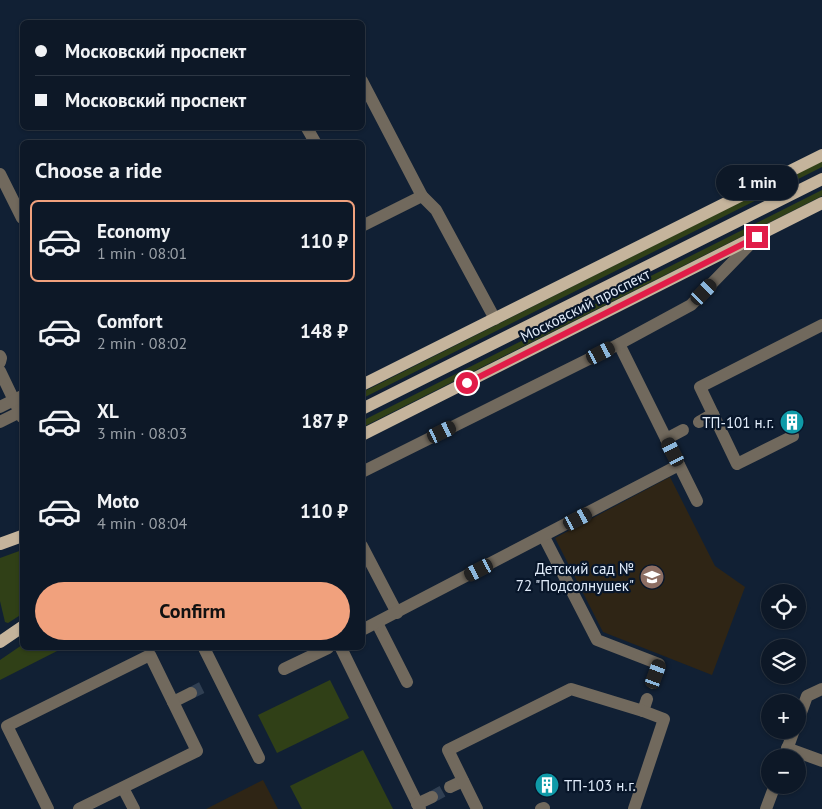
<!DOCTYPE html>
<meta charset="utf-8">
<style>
body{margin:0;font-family:"PT Sans",sans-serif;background:#1b2533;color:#f1f3f6;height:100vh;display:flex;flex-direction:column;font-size:19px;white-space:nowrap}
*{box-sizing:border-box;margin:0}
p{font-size:16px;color:#9aa0a7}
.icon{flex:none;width:28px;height:28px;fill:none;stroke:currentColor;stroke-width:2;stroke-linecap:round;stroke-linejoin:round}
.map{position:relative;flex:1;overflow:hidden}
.details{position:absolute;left:20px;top:140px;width:345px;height:510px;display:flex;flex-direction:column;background:#0d1827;border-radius:8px;box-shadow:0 1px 4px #0004,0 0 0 1px #2d3744}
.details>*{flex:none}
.top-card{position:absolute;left:20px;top:20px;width:345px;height:110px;border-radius:8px;box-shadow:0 1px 4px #0004,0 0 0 1px #2d3744;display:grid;align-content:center;height:110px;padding:0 15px;background:#0d1827}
.buttons{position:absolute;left:761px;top:584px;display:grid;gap:10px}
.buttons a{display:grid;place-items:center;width:45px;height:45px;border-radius:50%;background:#0d1827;box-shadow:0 1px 4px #0004,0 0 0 1px #2d3744;font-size:25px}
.end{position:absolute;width:22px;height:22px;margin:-11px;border:6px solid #e11d48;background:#fff;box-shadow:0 0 0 2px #fff}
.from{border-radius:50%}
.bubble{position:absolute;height:35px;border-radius:18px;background:#0d1827;box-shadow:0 1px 4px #0004,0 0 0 1px #2d3744;font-size:16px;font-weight:700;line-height:35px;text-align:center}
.car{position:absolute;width:15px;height:30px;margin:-15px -8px;border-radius:6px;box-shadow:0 0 4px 1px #0007;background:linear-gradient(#222 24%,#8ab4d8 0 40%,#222 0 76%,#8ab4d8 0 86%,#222 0)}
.top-card b{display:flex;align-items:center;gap:18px;height:48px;font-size:19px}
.top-card b+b{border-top:1px solid #2d3744}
.top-card i{width:12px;height:12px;background:#f1f3f6}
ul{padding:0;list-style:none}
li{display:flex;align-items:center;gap:15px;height:82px;margin:0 10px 8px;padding:0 5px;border:2px solid transparent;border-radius:8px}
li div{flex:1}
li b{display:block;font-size:19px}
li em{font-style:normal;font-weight:700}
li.current{border-color:#f1a17d}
li>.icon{width:45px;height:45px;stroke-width:1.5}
h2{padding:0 15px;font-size:22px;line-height:60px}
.action{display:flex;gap:10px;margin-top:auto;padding:10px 15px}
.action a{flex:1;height:58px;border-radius:30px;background:#f1a17d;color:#111;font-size:20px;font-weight:700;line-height:58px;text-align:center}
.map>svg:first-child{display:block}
.education{fill:#2f2515}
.green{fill:#304017}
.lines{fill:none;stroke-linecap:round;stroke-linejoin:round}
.minor-tunnel{stroke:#303f52;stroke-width:12;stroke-dasharray:12 6;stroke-linecap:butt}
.minor{stroke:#71695d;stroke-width:12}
.major{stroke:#c5b49c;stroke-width:12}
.route{stroke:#e11d48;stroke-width:6}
.labels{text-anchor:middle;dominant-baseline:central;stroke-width:4.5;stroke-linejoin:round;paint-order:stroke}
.street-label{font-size:15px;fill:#e2edfb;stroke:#08162a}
.poi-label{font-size:15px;fill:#e2edfb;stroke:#08162a;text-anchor:end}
</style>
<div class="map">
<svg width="822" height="809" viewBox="0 0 822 809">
<rect width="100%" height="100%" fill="#112034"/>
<g class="education">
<path d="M670 477 715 566 745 587 712 675 603 632 555 538Z"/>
<path d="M263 780 278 809H206Z"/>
</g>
<g class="green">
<path d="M822 161V167L363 398V392Z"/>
<path d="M822 190V196L363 427 362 421Z"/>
<path d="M22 550V614L8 623 5 622 0 601V558Z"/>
<path d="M22 645V648H63L0 680V660Z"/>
<path d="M330 680 349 718 277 753 258 715Z"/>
<path d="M363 750 393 809H302L290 786Z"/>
</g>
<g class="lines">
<g class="minor-tunnel">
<path d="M191 693 207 685"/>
<path d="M432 797 450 787"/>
</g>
<g class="minor">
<path d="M362 81 422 196 362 226"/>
<path d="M307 128 315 142"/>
<path d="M0 174 22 218"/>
<path d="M422 196 436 210 495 319"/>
<path d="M619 344 697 501"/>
<path d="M0 356 1 358 0 362"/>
<path d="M0 371 22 417"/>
<path d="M0 407 22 396"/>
<path d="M713 414 737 464 793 436"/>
<path d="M0 422 20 412"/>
<path d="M699 422 713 414 700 387 822 325"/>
<path d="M666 439 683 430"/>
<path d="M362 472 619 344 691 305 757 237"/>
<path d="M544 537 597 640 659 664 653 683"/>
<path d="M362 546 397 613"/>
<path d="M377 623 407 682"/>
<path d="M362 630 679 465"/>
<path d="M204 648 259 758"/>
<path d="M341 648 420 809"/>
<path d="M284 669 328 648"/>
<path d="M173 702 191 693"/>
<path d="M643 711 647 699"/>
<path d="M798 721 807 696 822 689"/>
<path d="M787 748 822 761"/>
<path d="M784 758 794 730"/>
<path d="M450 787 463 781"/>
<path d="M123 788 134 809"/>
<path d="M417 804 432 797"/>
<path d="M48 809 7 726 150 655 197 751 79 809"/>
<path d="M477 809 448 750 571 689 643 711 664 719 634 809"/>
<path d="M541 809 544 808"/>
<path d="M766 809 775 785"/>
</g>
<g class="major">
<path d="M362 385 822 155"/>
<path d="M362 409 822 179"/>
<path d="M362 435 822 203"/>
<path d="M0 544 22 536"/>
<path d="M0 642 22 627"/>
</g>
</g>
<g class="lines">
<path class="route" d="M467 383 757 237"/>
</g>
<defs>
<symbol id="building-disc" viewBox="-11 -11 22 22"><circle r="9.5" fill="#0f9aa8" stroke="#08162a"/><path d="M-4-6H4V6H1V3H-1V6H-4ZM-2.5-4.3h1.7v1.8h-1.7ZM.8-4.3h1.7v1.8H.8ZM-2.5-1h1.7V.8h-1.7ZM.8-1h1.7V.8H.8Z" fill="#fff"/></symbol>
<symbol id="school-disc" viewBox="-11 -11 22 22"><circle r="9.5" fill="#8d6e63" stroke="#08162a"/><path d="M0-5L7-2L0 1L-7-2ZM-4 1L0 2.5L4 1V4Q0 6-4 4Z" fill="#fff"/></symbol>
</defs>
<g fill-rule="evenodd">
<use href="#building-disc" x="778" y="408" width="28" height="28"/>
<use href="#school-disc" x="638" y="563" width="28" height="28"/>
<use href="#building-disc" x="533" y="771" width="28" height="28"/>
</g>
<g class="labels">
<g class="street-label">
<text transform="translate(585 305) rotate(-27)">Московский проспект</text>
</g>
<g class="poi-label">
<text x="774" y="422">ТП-101 н.г.</text>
<text x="634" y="568">Детский сад №<tspan x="634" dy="17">72 "Подсолнушек"</tspan></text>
<text x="564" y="785" text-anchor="start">ТП-103 н.г.</text>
</g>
</g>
</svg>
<div class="buttons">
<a><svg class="icon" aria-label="locate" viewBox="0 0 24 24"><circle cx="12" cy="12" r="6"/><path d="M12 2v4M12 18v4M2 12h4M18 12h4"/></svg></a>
<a><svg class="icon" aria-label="layers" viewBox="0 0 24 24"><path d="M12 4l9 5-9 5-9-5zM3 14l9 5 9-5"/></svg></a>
<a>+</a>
<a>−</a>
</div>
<i class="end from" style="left:467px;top:383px"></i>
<i class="end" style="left:757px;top:237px"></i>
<div class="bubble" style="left:716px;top:165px;width:82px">1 min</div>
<i class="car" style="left:704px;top:292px;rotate:44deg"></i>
<i class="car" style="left:601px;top:353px;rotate:63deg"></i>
<i class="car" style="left:442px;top:432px;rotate:64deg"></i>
<i class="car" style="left:673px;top:452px;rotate:333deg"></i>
<i class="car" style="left:578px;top:519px;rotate:62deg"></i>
<i class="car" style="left:479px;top:570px;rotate:243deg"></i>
<i class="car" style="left:656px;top:674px;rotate:20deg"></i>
<div class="top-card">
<b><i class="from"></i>Московский проспект</b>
<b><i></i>Московский проспект</b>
</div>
<section class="details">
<h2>Choose a ride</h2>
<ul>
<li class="current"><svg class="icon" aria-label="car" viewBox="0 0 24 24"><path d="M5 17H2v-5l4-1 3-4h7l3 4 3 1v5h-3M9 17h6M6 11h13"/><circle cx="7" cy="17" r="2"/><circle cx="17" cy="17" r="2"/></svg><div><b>Economy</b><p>1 min · 08:01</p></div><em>110 ₽</em></li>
<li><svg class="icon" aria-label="car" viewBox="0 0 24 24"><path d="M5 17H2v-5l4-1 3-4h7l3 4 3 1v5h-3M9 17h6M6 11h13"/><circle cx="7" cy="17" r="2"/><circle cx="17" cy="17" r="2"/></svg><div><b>Comfort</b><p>2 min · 08:02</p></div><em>148 ₽</em></li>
<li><svg class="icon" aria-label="car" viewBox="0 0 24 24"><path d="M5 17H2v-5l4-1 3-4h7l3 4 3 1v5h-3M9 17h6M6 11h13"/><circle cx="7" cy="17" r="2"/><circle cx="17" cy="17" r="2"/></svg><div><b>XL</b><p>3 min · 08:03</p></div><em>187 ₽</em></li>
<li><svg class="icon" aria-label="car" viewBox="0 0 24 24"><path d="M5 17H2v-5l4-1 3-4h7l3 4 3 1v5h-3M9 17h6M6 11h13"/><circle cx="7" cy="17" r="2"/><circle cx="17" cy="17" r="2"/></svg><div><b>Moto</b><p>4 min · 08:04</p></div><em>110 ₽</em></li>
</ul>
<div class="action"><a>Confirm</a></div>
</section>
</div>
